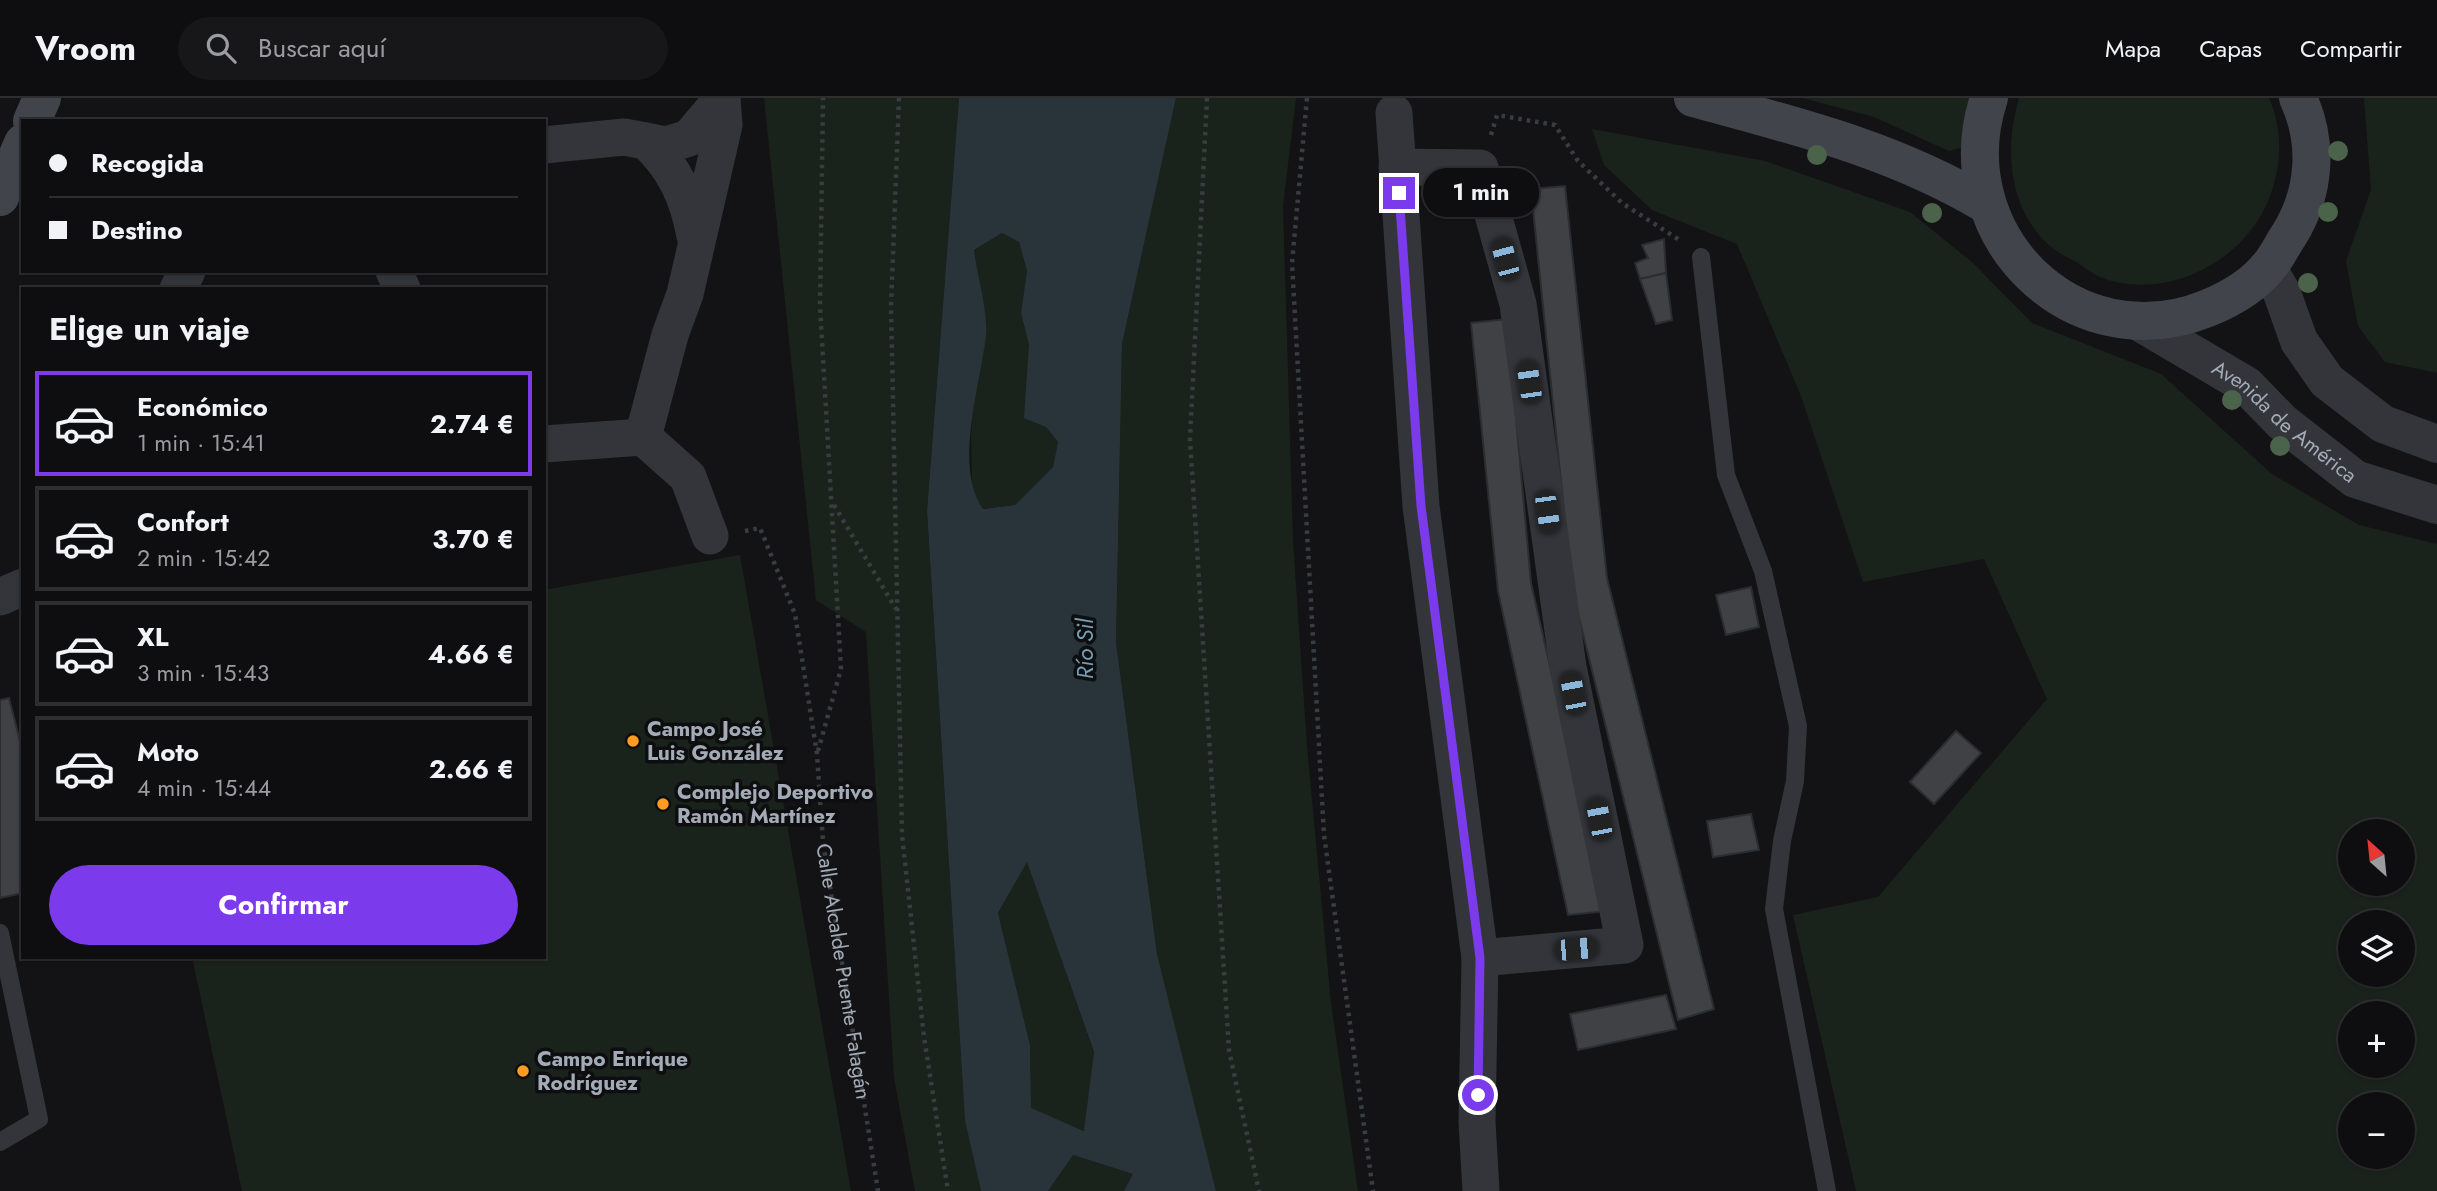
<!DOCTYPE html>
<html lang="es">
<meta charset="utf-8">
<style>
body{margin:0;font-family:Jost,sans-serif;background:#171719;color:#f1f3f6;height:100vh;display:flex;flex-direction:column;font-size:26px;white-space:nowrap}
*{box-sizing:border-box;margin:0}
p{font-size:23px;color:#9b9c9f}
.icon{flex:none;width:38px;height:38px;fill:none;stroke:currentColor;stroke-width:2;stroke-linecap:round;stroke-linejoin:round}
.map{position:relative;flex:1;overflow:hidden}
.details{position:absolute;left:21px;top:189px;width:525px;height:672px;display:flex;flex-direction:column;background:#0e0e10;border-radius:0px;box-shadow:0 2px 5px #0004,0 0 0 2px #2e2e30}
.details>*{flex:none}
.hud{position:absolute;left:21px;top:21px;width:525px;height:154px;border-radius:0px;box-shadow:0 2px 5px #0004,0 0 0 2px #2e2e30;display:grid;align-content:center;height:154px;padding:0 28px;background:#0e0e10}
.needle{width:46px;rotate:333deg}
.controls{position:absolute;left:2338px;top:721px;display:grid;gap:14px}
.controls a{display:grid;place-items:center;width:77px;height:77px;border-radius:50%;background:#0e0e10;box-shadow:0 2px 5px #0004,0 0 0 2px #2e2e30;font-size:35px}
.end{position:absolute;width:32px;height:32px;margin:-16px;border:9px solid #7c3aed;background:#fff;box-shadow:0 0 0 4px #fff}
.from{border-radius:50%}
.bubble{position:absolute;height:49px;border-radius:24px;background:#0e0e10;box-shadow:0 2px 5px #0004,0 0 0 2px #2e2e30;font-size:23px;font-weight:700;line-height:49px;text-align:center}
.car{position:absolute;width:21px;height:42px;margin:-21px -10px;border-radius:9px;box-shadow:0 0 5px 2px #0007;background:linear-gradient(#222 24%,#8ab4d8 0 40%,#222 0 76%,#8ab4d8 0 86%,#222 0)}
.hud b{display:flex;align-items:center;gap:24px;height:66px;font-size:26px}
.hud b+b{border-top:2px solid #2e2e30}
.hud i{width:18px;height:18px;background:#f1f3f6}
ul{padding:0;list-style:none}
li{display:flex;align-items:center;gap:21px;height:105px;margin:0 14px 10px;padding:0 14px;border:4px solid #2e2e30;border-radius:0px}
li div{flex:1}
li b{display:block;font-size:26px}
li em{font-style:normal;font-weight:700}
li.selected{border-color:#7c3aed}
li>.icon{width:63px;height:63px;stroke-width:1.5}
h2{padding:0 28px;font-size:32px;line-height:84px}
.button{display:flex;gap:14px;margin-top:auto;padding:14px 28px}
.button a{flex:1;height:80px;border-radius:42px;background:#7c3aed;color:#fff;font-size:28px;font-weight:700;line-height:80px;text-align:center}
header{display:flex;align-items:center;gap:42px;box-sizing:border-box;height:98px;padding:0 35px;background:#0e0e10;border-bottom:2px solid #2e2e30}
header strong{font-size:33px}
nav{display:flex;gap:38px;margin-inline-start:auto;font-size:24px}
.search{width:490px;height:63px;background:#171719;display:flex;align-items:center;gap:18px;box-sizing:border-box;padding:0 24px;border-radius:38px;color:#9b9c9f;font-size:26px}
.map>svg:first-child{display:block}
.green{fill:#1a231b;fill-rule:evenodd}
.water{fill:#28343a;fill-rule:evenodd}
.building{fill:#3f4145;stroke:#2c2d31;stroke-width:2}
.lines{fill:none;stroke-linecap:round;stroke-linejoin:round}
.path{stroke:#393c41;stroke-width:4.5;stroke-dasharray:3.5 5;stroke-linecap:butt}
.service{stroke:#33353a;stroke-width:18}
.minor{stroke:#33353a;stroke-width:37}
.tertiary{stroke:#33353a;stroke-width:38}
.secondary{stroke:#41444a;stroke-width:38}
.tree{fill:#4c634b}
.route{stroke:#7c3aed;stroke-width:9}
.poi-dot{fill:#ff9b20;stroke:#0e0e10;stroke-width:2.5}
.labels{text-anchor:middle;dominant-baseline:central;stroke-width:7;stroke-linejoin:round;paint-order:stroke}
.street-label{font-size:21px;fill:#a3abb7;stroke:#0e0e10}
.poi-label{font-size:21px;font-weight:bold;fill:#a3abb7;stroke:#0e0e10;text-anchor:start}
.water-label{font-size:23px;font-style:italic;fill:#769fb6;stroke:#0e0e10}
</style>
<header>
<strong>Vroom</strong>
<div class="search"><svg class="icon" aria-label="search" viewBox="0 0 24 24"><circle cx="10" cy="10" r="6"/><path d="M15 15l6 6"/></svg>Buscar aquí</div>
<nav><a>Mapa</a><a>Capas</a><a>Compartir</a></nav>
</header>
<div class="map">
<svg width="2437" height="1093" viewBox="0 0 2437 1093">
<rect width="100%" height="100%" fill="#131315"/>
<g class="green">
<path d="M764 0H959L927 413 965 1023 981 1093H915L894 980 866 534 816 502Z"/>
<path d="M1176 0H1296L1283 108 1293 443 1307 648 1331 905 1358 1093H1216L1157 856 1116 544 1122 246Z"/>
<path d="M1803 0H1972L1964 24V49L1949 53 1874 19Z"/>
<path d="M2019 0H2269C2283 33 2282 65 2270 98 2247 162 2167 205 2100 179 2093 176 2085 170 2078 165 2069 160 2058 155 2050 148 2008 111 2004 50 2019 0Z"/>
<path d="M2364 0H2437V275L2385 264 2358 228 2346 163 2371 92Z"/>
<path d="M1592 31 1765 63 1910 114 1973 165 2032 225 2161 276 2272 376 2359 427 2437 446V1093H1856L1793 817 1878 799 2047 601 1984 461 1863 484 1801 298 1737 146 1652 112 1604 67ZM2350 733H2403V786H2350ZM2350 824H2403V877H2350ZM2350 915H2403V968H2350ZM2350 1006H2403V1059H2350Z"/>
<path d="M1002 135 1019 144 1027 173 1021 215 1029 247V274L1046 329 1058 344 1053 369 1015 407 982 411 972 396 971 337 975 286 986 235 974 152Z"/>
<path d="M740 457 851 1093H242L192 859H544V492Z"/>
<path d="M1027 763 1094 955 1085 1033 1031 1011 1030 947 998 815Z"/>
<path d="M1072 1057 1134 1076 1124 1093H1048Z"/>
</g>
<path class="water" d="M959 0H1176L1122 246 1116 544 1157 856 1216 1093H1124L1133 1076 1073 1057 1048 1093H981L965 1023 927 413ZM1002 135 1019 144 1027 173 1021 215 1029 247 1024 320 1046 329 1058 344 1053 369 1015 407 983 411C953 370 981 284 986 237 988 214 977 176 974 152ZM1027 764 1094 954 1084 1033 1031 1010 1030 947 998 815Z"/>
<g class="building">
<path d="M1565 88 1607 480 1714 911 1678 922 1572 491 1531 91Z"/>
<path d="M1664 141 1666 175 1640 181 1635 165 1648 160 1642 147Z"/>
<path d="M1666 175 1672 222 1656 226 1640 181Z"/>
<path d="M1507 221 1531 485 1606 813 1568 817 1498 493 1471 225Z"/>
<path d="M1751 489 1759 529 1726 537 1716 497Z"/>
<path d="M9 600 23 655V795L0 800V602Z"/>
<path d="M1956 633 1981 655 1934 706 1910 684Z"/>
<path d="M1751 716 1759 752 1713 759 1707 723Z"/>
<path d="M1666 897 1676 931 1578 952 1570 916Z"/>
</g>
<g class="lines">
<g class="path">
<path d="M899 0 891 208 902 737 924 939 948 1093"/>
<path d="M1207 0 1190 341 1229 952 1259 1093"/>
<path d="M1307 0 1292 165 1324 737 1373 1093"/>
<path d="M1491 37 1497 17 1555 27 1578 63 1622 105 1681 143"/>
<path d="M834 407 896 511"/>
<path id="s1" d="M745 433 760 430 795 516 817 656 823 744 878 1093"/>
<path d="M818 653 841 571 820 208 823 0"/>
</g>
<g class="service">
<path d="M1701 159 1726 377 1763 473 1798 628 1795 683 1782 743 1774 811 1827 1093"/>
<path d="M0 835 39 1021 0 1044"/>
</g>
<g class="minor">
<path d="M1394 15 1421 408 1480 860 1477 1024 1481 1093"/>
<path d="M646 43C675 70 688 100 695 138"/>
<path d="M544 47 624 39 666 47 689 40 722 1"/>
<path d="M1397 69 1480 70 1518 206 1568 569 1625 847 1480 860"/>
<path d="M394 173 402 191"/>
<path d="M178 191 187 173"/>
<path d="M643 339 670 237 685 196 724 27 722 0"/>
<path d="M544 346 643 339 688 379 710 438"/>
<path d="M0 499 23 489"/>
</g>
<g class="tertiary">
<path d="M2268 170 2282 195 2299 243 2327 283 2383 326 2437 346"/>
<path id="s2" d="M2139 224 2246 287 2282 324 2355 381 2437 407"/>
</g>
<g class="secondary">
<path d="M1693 0C1796 28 1892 51 1985 106"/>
<path d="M1989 0C1944 136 2074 265 2208 210 2230 201 2254 187 2269 168 2277 159 2282 147 2289 137 2315 95 2319 45 2298 0"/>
<path d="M32 23 42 0"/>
<path d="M0 99 23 45"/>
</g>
</g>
<g class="tree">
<circle cx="2338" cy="53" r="10"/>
<circle cx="1817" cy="57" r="10"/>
<circle cx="2328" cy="114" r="10"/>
<circle cx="1932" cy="115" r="10"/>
<circle cx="2308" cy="185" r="10"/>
<circle cx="2232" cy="302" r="10"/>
<circle cx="2280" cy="348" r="10"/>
</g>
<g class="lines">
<path class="route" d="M1399 95 1421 408 1480 860 1478 997"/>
</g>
<g class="poi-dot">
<circle cx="633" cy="643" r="7"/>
<circle cx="663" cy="706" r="7"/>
<circle cx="523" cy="973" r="7"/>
</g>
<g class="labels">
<g class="street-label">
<text stroke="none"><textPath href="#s2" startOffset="177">Avenida de América</textPath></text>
<text stroke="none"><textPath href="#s1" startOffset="469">Calle Alcalde Puente Falagán</textPath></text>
</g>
<g class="poi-label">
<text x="647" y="631">Campo José<tspan x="647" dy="24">Luis González</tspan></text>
<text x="677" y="694">Complejo Deportivo<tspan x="677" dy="24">Ramón Martínez</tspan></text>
<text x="537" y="961">Campo Enrique<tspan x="537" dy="24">Rodríguez</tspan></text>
</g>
<g class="water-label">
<text transform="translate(1085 551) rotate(-90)">Río Sil</text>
</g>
</g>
</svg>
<div class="controls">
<a><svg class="needle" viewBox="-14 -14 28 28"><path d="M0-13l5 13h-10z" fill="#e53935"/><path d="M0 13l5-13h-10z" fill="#9b9c9f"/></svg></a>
<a><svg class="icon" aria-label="layers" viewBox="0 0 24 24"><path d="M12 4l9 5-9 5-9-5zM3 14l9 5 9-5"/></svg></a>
<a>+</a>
<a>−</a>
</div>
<i class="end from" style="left:1478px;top:997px"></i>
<i class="end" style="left:1399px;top:95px"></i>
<div class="bubble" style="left:1423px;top:70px;width:116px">1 min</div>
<i class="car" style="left:1505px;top:161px;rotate:345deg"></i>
<i class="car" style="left:1529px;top:284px;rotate:352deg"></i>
<i class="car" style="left:1547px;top:414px;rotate:172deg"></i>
<i class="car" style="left:1573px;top:595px;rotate:349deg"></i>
<i class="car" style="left:1599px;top:721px;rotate:349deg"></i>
<i class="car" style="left:1576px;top:851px;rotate:85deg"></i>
<div class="hud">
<b><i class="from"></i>Recogida</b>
<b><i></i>Destino</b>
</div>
<section class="details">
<h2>Elige un viaje</h2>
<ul>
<li class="selected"><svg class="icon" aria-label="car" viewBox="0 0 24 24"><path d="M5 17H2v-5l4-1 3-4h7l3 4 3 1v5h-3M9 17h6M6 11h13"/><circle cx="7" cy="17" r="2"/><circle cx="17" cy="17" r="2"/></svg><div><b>Económico</b><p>1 min · 15:41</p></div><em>2.74 €</em></li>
<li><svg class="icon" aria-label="car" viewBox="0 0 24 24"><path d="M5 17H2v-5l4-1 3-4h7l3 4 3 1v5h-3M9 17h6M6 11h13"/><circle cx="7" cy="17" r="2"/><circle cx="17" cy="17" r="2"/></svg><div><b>Confort</b><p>2 min · 15:42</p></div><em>3.70 €</em></li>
<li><svg class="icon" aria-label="car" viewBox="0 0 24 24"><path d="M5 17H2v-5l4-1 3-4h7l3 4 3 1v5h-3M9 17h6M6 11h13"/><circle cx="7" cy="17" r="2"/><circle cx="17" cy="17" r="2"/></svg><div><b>XL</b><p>3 min · 15:43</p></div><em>4.66 €</em></li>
<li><svg class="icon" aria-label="car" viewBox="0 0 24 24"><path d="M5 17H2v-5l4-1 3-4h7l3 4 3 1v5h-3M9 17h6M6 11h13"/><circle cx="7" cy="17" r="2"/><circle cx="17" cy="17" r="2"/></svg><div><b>Moto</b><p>4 min · 15:44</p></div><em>2.66 €</em></li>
</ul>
<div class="button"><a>Confirmar</a></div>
</section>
</div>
